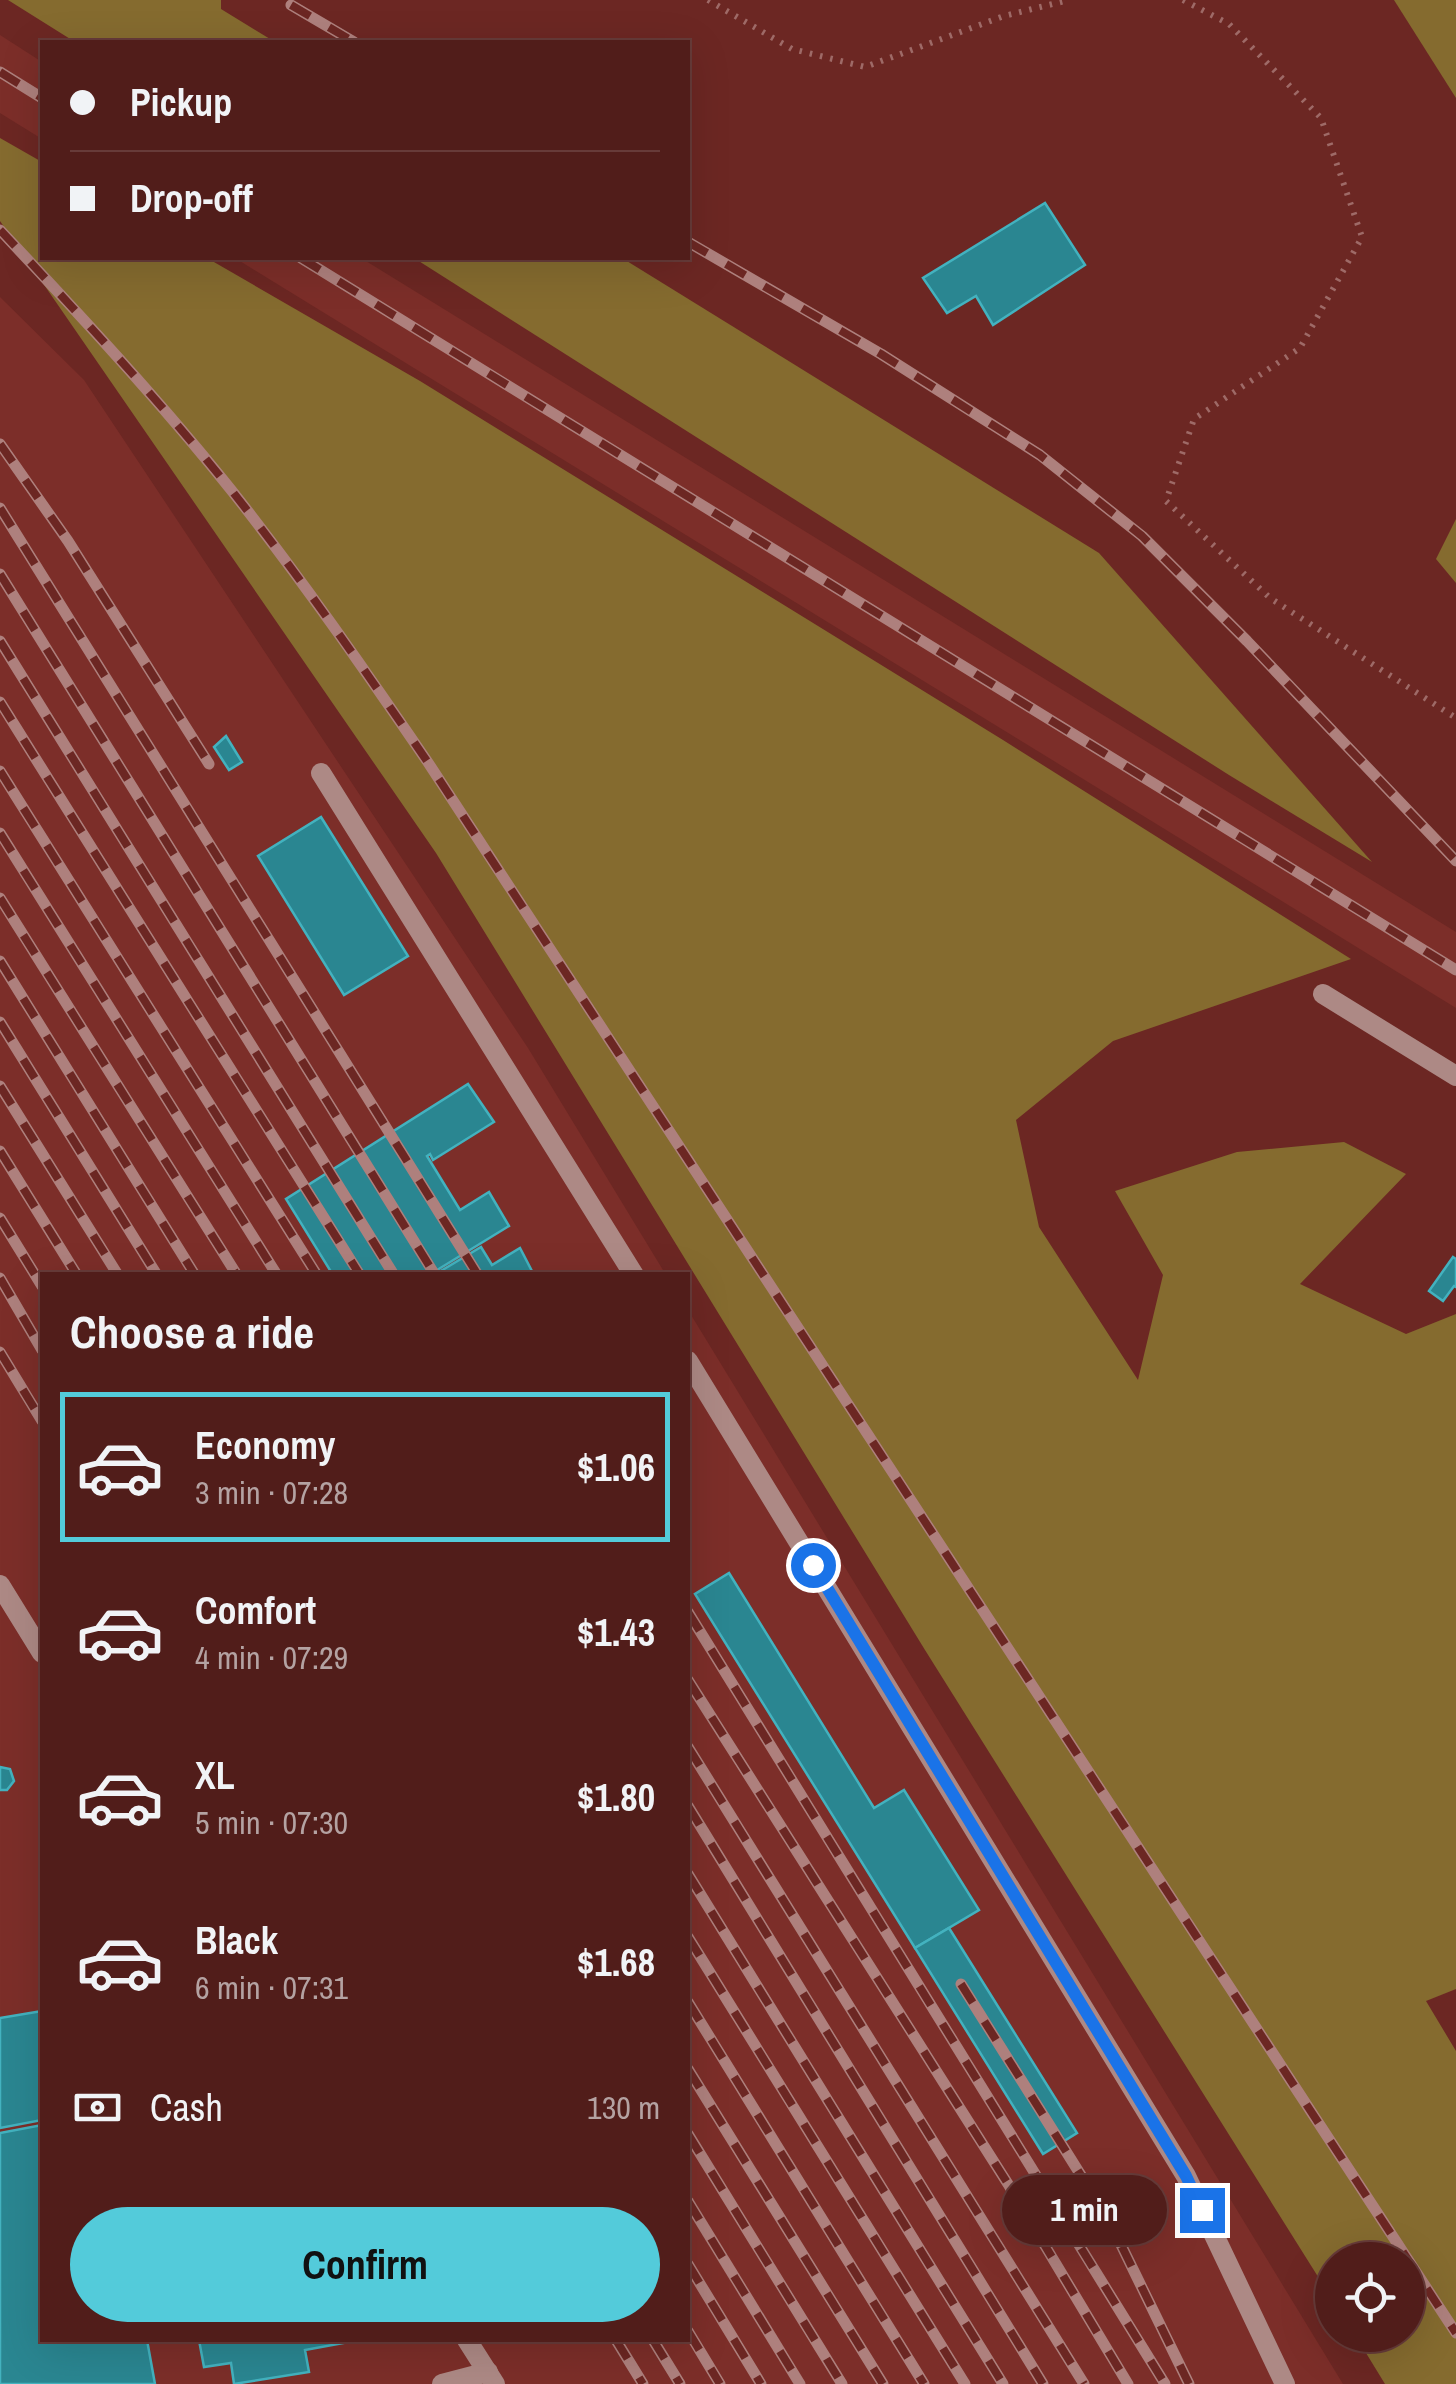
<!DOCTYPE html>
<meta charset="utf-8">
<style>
body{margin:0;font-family:"Archivo Narrow",sans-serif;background:#572623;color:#f1f3f6;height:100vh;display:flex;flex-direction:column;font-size:38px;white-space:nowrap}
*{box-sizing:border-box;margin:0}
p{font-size:32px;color:#b4a2a2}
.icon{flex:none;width:55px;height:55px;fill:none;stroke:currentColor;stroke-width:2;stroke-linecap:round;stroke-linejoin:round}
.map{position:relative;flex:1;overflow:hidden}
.panel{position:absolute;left:40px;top:1272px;width:650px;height:1070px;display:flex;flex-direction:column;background:#511d1a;border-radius:0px;box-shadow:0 10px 40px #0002,0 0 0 2px #673b39}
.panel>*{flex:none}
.banner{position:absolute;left:40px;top:40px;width:650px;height:220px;border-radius:0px;box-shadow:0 10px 40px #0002,0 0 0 2px #673b39;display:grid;align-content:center;height:220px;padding:0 30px;background:#511d1a}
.buttons{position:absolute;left:1315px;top:2242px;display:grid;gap:20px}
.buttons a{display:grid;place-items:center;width:110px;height:110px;border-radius:50%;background:#511d1a;box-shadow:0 10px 40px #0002,0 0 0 2px #673b39;font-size:50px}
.end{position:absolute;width:45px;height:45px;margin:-22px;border:12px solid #1a73e8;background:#fff;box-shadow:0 0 0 5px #fff}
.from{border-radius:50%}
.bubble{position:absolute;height:70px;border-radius:35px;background:#511d1a;box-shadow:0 10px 40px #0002,0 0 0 2px #673b39;font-size:32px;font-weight:700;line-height:70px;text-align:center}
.banner b{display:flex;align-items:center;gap:35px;height:95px;font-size:38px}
.banner b+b{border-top:2px solid #673b39}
.banner i{width:25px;height:25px;background:#f1f3f6}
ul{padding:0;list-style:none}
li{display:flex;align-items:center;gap:30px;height:150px;margin:0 20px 15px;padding:0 10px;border:5px solid transparent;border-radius:0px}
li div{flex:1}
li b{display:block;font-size:38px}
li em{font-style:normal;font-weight:700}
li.current{border-color:#53cbda}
li>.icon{width:90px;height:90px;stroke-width:1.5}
h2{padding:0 30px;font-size:45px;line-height:120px}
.pay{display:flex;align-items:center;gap:25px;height:110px;padding:0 30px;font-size:38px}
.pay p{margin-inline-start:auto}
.cta{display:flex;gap:20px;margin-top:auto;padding:20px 30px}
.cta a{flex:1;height:115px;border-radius:60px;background:#53cbda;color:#111;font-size:40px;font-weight:700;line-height:115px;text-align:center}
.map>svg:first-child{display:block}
.built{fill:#7c2e29}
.forest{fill:#856b2f}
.building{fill:#2a8691;stroke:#43b2bf;stroke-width:2.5}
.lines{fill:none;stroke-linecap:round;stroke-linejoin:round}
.path{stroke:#9e6a67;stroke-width:6;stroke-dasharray:2.5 8;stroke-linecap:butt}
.service{stroke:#ad8985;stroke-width:20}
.minor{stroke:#ad8985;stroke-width:20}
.rail-casing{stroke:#ae807d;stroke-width:11}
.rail{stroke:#6c2723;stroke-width:8;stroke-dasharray:22;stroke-linecap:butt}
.route{stroke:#1a73e8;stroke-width:12}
</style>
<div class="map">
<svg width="1456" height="2384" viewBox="0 0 1456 2384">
<rect width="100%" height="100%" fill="#6c2723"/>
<g class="built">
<path d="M0 35 42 62V139L0 113Z"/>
<path d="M235 258H361L1456 932V1008Z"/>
<path d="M0 297 84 380 528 1048 666 1275H42V2340H688V1310L1343 2384H0Z"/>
</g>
<g class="forest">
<path d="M8 0H221V9L275 42H75Z"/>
<path d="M1394 0H1456V98Z"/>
<path d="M0 138 42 162V258H207L420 381 1003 740 1351 959 1113 1041 1016 1120 1039 1227 1138 1380 1163 1275 1115 1191 1237 1152 1344 1142 1406 1174 1300 1284 1406 1334 1456 1314V1989L1426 2001 1456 2051V2384H1385L1355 2335H1408V2260H1332V2299L925 1650 436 853 0 221Z"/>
<path d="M414 258H622L1099 553 1372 862 1229 775Z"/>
<path d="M1456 519V583L1436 559Z"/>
</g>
<g class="building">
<path d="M1045 203 1085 265 993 325 976 296 947 313 923 278Z"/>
<path d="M226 736 242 762 229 770 214 747Z"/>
<path d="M321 817 408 956 344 995 258 856Z"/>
<path d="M468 1084 494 1122 433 1160 430 1154 427 1156 460 1210 489 1192 509 1226 429 1275H333L286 1199Z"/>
<path d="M481 1247 492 1265 520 1248 534 1275H434Z"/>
<path d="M1453 1257 1456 1259V1287L1454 1286 1443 1301 1429 1291Z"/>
<path d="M729 1573 874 1808 904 1790 979 1910 915 1948 695 1594Z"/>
<path d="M0 1767 10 1769 14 1781 7 1790H0Z"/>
<path d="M949 1928 1077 2133 1043 2154 915 1948Z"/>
<path d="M42 2011V2120L0 2128V2018Z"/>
<path d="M42 2125V2340H147L155 2384H0V2133Z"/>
<path d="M199 2340H349V2342L305 2350 309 2372 234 2384 231 2363 204 2367Z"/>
</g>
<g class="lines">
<g class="path">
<path d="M708 0 792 49 865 67 1004 16 1069 0"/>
<path d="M1183 0 1229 24 1321 118 1362 237 1300 348 1194 419 1166 501 1270 598 1456 718"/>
</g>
<g class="service">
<path d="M321 773 634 1275"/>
<path d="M688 1361 1186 2176 1285 2384"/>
<path d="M0 1585 42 1653"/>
<path d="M467 2340 495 2384"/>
<path d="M442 2384 488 2372"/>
</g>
<path class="minor" d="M1323 994 1456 1076"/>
<defs>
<g id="rail">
<path d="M291 5 354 42"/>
<path d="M0 72 42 98"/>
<path d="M0 230C80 315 159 400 232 491 301 578 364 669 427 761L1456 2333"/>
<path d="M688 242 881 354 1040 455 1142 536 1247 641 1456 861"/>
<path d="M301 258 1456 970"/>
<path d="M0 444 68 541 209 764"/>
<path d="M0 508 478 1275"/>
<path d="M0 574 435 1275"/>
<path d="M0 641 394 1275"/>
<path d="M0 702 360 1275"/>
<path d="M0 771 317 1275"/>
<path d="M0 833 277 1275"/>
<path d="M0 898 237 1275"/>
<path d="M0 961 195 1275"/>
<path d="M0 1022 157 1275"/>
<path d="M0 1086 118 1275"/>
<path d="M0 1151 77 1275"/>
<path d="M0 1218 42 1286"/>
<path d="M0 1278 42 1350"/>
<path d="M0 1352 42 1421"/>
<path d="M688 1612 1165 2384"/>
<path d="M688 1680 1008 2184 1128 2384"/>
<path d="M688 1747 1084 2384"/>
<path d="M688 1806 1043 2384"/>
<path d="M688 1874 1003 2384"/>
<path d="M688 1937 965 2384"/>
<path d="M961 1984 1109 2220 1189 2384"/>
<path d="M688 2002 924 2384"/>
<path d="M688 2069 883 2384"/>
<path d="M688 2134 842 2384"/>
<path d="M688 2201 800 2384"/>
<path d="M688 2264 761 2384"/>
<path d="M688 2331 720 2384"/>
<path d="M616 2340 643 2384"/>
<path d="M653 2340 680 2384"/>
</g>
</defs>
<use href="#rail" class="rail-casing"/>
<use href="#rail" class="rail"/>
</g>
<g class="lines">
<path class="route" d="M813 1565 1186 2176 1202 2210"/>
</g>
</svg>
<div class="buttons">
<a><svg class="icon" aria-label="locate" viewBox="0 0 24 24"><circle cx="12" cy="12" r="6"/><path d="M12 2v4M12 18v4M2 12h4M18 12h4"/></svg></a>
</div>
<i class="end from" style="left:813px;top:1565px"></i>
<i class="end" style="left:1202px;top:2210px"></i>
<div class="bubble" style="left:1002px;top:2175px;width:165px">1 min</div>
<div class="banner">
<b><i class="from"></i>Pickup</b>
<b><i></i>Drop-off</b>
</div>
<section class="panel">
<h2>Choose a ride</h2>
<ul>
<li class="current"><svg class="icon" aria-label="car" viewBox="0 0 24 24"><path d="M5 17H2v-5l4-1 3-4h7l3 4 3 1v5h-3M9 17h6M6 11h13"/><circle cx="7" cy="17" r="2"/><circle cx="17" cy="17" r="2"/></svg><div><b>Economy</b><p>3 min · 07:28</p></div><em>$1.06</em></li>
<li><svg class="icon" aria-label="car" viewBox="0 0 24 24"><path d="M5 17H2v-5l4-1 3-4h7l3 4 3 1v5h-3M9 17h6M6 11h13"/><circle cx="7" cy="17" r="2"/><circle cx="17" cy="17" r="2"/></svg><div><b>Comfort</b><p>4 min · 07:29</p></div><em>$1.43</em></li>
<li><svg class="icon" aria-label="car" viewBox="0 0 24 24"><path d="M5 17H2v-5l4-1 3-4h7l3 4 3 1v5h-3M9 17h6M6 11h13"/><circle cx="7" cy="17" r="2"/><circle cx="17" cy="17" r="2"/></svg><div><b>XL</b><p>5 min · 07:30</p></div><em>$1.80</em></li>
<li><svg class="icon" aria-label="car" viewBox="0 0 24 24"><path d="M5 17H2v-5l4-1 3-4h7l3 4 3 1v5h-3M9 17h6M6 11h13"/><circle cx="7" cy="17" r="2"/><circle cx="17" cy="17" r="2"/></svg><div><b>Black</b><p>6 min · 07:31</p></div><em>$1.68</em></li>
</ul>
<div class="pay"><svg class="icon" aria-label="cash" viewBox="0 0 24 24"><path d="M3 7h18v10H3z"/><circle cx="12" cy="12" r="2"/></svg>Cash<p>130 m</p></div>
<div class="cta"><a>Confirm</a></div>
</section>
</div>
